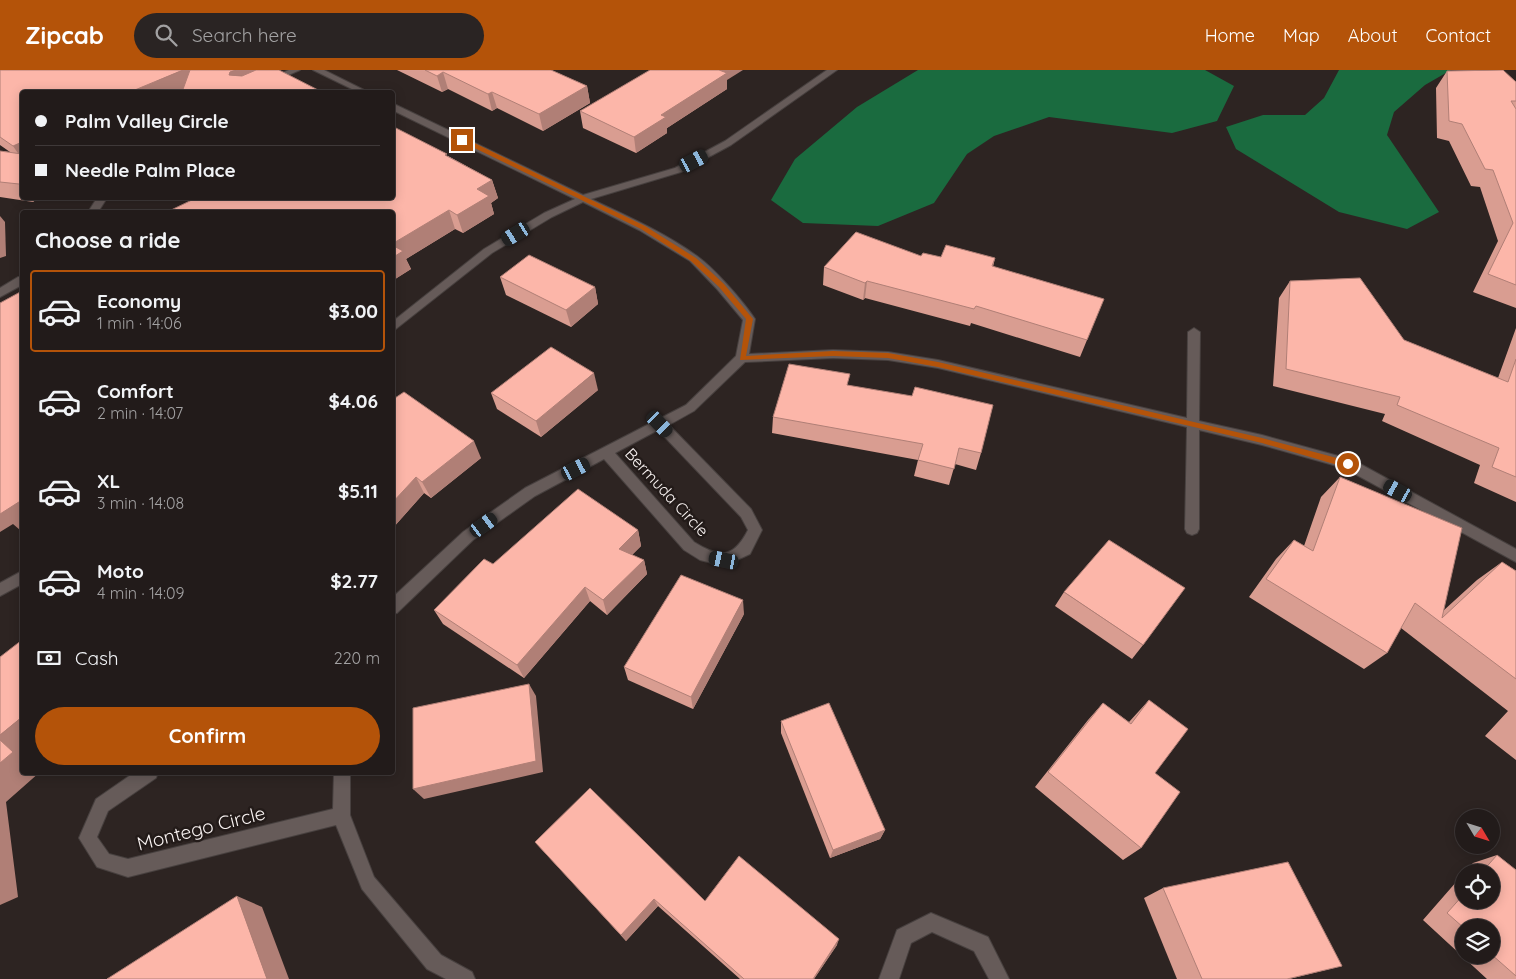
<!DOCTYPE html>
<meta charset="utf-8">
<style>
body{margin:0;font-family:Quicksand,sans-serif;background:#2a2423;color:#f1f3f6;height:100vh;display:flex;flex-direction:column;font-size:19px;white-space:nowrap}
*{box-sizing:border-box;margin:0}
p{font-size:16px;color:#a2a1a2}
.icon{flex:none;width:28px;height:28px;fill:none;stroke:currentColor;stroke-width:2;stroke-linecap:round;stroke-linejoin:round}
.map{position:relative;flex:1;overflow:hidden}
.side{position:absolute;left:20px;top:140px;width:375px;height:565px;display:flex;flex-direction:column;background:#221b1a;border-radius:5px;box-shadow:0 2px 12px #0003,0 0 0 1px #3f3939}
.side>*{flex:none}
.top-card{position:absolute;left:20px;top:20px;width:375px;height:110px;border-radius:5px;box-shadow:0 2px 12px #0003,0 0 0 1px #3f3939;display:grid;align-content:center;height:110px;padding:0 15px;background:#221b1a}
.needle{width:32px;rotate:128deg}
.controls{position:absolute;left:1455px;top:739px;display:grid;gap:10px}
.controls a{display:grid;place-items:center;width:45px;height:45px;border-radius:50%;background:#221b1a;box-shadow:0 2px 12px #0003,0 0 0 1px #3f3939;font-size:25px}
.end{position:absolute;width:22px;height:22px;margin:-11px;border:6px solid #b45309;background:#fff;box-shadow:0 0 0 2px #fff}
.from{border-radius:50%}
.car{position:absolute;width:15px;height:30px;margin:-15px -8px;border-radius:6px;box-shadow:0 0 4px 1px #0007;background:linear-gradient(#222 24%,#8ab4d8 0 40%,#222 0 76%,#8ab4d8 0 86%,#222 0)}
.top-card b{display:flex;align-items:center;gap:18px;height:48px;font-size:19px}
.top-card b+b{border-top:1px solid #3f3939}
.top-card i{width:12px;height:12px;background:#f1f3f6}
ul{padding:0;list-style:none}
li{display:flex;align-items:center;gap:15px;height:82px;margin:0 10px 8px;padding:0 5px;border:2px solid transparent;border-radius:5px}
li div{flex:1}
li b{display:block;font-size:19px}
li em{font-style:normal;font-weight:700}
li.active{border-color:#b45309}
li>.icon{width:45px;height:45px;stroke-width:1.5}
h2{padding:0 15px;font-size:22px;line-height:60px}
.pay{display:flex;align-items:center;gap:12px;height:55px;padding:0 15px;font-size:19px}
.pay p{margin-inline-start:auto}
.cta{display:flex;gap:10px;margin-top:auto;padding:10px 15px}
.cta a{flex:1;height:58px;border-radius:30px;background:#b45309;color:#fff;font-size:20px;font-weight:700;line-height:58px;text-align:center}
header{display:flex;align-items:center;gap:30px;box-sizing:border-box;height:70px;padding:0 25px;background:#b45309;color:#fff}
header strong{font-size:24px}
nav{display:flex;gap:28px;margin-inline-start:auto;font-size:18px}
.search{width:350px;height:45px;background:#2a2423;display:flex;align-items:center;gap:12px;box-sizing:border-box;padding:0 18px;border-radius:28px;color:#a2a1a2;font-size:19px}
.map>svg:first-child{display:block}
.water{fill:#1a6b3f}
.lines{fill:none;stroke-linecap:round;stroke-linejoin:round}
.minor-casing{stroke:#47403f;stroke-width:2}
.minor{fill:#665b59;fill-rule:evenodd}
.wall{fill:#d99d91;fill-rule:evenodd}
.shaded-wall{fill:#b07f76}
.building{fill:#fcb6a9;stroke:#b07f76}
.route{fill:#b45309}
.labels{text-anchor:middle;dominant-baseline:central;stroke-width:5;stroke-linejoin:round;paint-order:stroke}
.street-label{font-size:16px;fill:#f9f3f2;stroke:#231b19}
.near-street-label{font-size:19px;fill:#f9f3f2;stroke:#231b19}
</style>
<header>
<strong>Zipcab</strong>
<div class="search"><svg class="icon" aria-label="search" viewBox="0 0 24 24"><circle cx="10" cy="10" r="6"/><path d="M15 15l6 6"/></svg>Search here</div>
<nav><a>Home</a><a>Map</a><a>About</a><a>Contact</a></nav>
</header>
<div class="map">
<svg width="1516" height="909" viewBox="0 0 1516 909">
<rect width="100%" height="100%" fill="#2d2422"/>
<g class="water">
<path d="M918 0H1205L1234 16 1217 51 1172 63 1049 47 994 66 967 84 934 133 878 156 803 153 771 130 795 89 857 37Z"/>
<path d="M1339 0H1451L1425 15 1394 42 1387 65 1439 142 1407 159 1339 142 1236 79 1226 57 1263 45H1305L1324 28Z"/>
</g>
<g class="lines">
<defs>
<g id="minor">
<path d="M289 0H300L250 22H240Z"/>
<path d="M313 0H324L368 22H358Z"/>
<path d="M827 0H837L731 75 681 102 591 129C627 146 665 163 697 186 715 199 743 231 755 249L749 284 833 280 888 282 938 290 1187 348 1188 262 1194 258 1200 262 1199 351 1262 365 1353 390 1516 479V492L1344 398 1262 375 1199 360V459L1197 463 1192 465 1187 463 1185 459 1187 357 938 298 888 290 833 288 745 292 694 341 669 355 751 439 762 460 750 484 724 496 700 490 684 480 604 389 535 426 473 470 397 543 392 544V528L463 462 525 418 686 335 736 286 743 250 717 219 690 191 639 160 583 132 552 147 492 183 392 262V252L484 179 544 143 575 129 392 40V33L583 125 675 98 725 71ZM658 360 741 447 748 460C733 489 720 488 694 472L615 383Z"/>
<path d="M97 128H107L98 142H88Z"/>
<path d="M18 207H22V215L0 227V218Z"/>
<path d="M22 501V514L0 526V513Z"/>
<path d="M135 702H158L156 708 108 741 97 767 109 784 128 789 333 739 334 702H350V745L374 807 441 885 472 902 475 909H446L427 899 362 819 336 755 128 807 97 797 79 768 96 729Z"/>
<path d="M931 843 988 867 1009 909H989L974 881 932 862 911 873 899 909H879L897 860Z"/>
</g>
</defs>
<use href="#minor" class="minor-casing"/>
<use href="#minor" class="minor"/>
</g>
<g class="wall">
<path d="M0 0 322 22H22V128H38L33 132 0 127V81L10 82 0 75Z"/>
<path d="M397 0H551L587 16 590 33 543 61 497 38 492 41 448 19 442 22Z"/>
<path d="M1447 1 1516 12V238L1473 222 1498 171 1480 117 1471 116 1449 71 1437 68 1436 18Z"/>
<path d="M727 10V19L667 58V63L636 83 583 58 580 41Z"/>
<path d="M448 86 492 110 498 128 491 133 494 144 463 163 455 159 406 189 411 199 392 211V142Z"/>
<path d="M921 186 941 187 995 188 993 197 1087 270 1080 287 971 253 970 256 865 228 863 230 823 215 824 197Z"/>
<path d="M500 207 595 217 598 234 571 257 506 225Z"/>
<path d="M1290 211 1404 270 1498 308 1516 258V432L1474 413 1480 395 1382 351 1385 344 1273 316 1279 228Z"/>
<path d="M849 315 981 383 976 400 955 394 949 415 914 406 918 390 772 363 773 347Z"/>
<path d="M598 320 541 367 497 339 491 323Z"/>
<path d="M392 330 481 388 431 428 424 423 392 459Z"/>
<path d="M1340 407 1443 541 1477 510 1502 492 1516 501V690L1485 666 1508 641 1401 558 1387 583 1364 599 1249 527 1276 489 1294 470 1304 476 1321 427Z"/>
<path d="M638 460 641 476 632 485 644 490 647 504 607 545 590 531 524 608 443 554 434 540 493 494Z"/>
<path d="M1064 522 1143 575 1132 589 1055 536Z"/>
<path d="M744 544 693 639 628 610 624 597Z"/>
<path d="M1149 630 1155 703 1141 778 1123 790 1035 717 1088 650 1103 633 1129 652Z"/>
<path d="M781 651 885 760 880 769 830 788 781 663Z"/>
<path d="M535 772 705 831 837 875 814 909H740L658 836 626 871Z"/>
<path d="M1497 785 1516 800V909H1487L1423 850 1464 803V830L1491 802H1464L1473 793ZM1464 858H1491V885H1464Z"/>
<path d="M1163 818 1342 896 1289 909H1177L1144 828Z"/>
</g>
<g class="shaded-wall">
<path d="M183 0H193L201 14 182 22H130Z"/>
<path d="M236 0H264L268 8 229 5 230 2Z"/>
<path d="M718 0H743L727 10V19L667 58V63L636 83 634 67Z"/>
<path d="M443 2 448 19 442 22 437 6Z"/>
<path d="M587 16 590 33 543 61 539 44Z"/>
<path d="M492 22 497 38 492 41 488 24Z"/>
<path d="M22 72V89L13 76Z"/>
<path d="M492 110 498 128 491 133 494 144 463 163 457 145 477 119Z"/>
<path d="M22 111V119L19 114Z"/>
<path d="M30 128H38L33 132Z"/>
<path d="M449 140 455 159 406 189 411 199 392 211V174Z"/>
<path d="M0 146 5 152 6 186 0 188Z"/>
<path d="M867 211 865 228 863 230 865 213Z"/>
<path d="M595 217 598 234 571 257 566 240Z"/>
<path d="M594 303 598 320 541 367 536 351Z"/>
<path d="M474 371 481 388 431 428 422 412Z"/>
<path d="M416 407 424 423 392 459V433Z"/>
<path d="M22 430V459L20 460 13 454 0 462V442Z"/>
<path d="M638 460 641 476 622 494 619 479Z"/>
<path d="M644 490 647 504 607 545 603 530Z"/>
<path d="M585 517 590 531 524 608 517 595Z"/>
<path d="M743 530 744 544 693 639 691 627Z"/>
<path d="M529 614 536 626 543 702 424 729 413 719Z"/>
<path d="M22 647V702H40L6 732 18 827 0 835V665Z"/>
<path d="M885 760 880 769 830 788 833 780Z"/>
<path d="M237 826 262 837 289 909H267Z"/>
<path d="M654 829 658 836 626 871 621 865Z"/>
<path d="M839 869 837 875 814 909H813Z"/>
</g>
<g class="building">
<path d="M0 0H183L130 22H22V72L13 76 0 67Z"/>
<path d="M190 0H236L230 2 229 5 242 6 256 0H279L322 22H182Z"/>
<path d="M425 0H551L587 16 539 44 492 22 488 24 443 2 437 6Z"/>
<path d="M650 0H719L727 3 661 45 666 47 634 67 580 41Z"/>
<path d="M1503 0 1516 12V31H1511L1516 39V215L1488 204 1513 153 1493 100 1485 99 1462 54 1449 51 1447 1Z"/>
<path d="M392 56 447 84 445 85 492 110 477 119 489 126 457 145 449 140 392 174V142H167L196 128H392Z"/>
<path d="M0 81 22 84V111L19 114 0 112Z"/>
<path d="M856 162 921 186 923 183 941 187 946 175 995 188 992 196 1104 229 1087 270 976 236 974 239 867 211 865 213 824 197Z"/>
<path d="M392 175 403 181 392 188Z"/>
<path d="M529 185 595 217 566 240 500 207Z"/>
<path d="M1360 208 1404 270 1508 312 1516 289V407L1492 397 1499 378 1397 335 1400 327 1286 299 1290 211Z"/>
<path d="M22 221V430L0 444V233Z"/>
<path d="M551 277 594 303 536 351 491 323Z"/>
<path d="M789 294 850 304 847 315 912 326 915 317 993 335 981 383 959 378 954 399 918 390 923 374 773 347Z"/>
<path d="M404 322 474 371 422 412 416 407 392 433V330Z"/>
<path d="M1340 407 1462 458 1442 548 1502 492 1516 501V609L1415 533 1387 583 1266 509 1294 470 1313 481Z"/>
<path d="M578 419 638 460 619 479 644 490 603 530 585 517 517 595 434 540 484 489 493 494Z"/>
<path d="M1109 470 1185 518 1143 575 1064 522Z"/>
<path d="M681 505 743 530 691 627 624 597Z"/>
<path d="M22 570V647L0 665V587Z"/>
<path d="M529 614 536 691 413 719V638Z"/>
<path d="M1149 630 1188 659 1155 703 1180 722 1141 778 1048 702 1103 633 1131 654Z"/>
<path d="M829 633 885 760 833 780 781 651Z"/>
<path d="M0 670 13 682 0 693Z"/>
<path d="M590 718 705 831 739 786 839 869 813 909H744L654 829 621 865 535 772Z"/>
<path d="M1497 785 1516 800V906L1491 884V858H1464L1447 843 1464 824V830H1491V802H1482Z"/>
<path d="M1288 792 1342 896 1287 909H1202L1163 818Z"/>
<path d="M237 826 267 909H107Z"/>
</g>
<path class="route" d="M460 68H464L645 156 696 188 724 214 753 249 746 286 833 281 888 283 938 292 1262 368 1348 391 1352 394 1348 398 1262 373 938 297 888 288 833 286 740 290 746 249 719 217 691 191 641 159 460 71Z"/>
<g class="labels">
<g class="street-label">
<text transform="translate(667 422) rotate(47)">Bermuda Circle</text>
</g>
<g class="near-street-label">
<text transform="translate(201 758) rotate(-14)">Montego Circle</text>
</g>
</g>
</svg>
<div class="controls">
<a><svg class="needle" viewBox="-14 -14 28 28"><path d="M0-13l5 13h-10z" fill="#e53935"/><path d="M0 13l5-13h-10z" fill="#a2a1a2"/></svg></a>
<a><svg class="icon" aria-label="locate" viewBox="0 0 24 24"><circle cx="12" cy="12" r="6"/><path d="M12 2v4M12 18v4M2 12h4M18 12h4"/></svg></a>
<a><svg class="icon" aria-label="layers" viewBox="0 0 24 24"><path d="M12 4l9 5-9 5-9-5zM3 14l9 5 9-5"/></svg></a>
</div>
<i class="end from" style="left:1348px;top:394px"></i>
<i class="end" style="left:462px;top:70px"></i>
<i class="car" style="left:694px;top:91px;rotate:62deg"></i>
<i class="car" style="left:516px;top:164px;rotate:239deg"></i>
<i class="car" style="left:660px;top:354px;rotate:136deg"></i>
<i class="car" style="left:576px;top:399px;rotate:63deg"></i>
<i class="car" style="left:1398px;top:421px;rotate:299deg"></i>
<i class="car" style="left:484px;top:455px;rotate:54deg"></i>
<i class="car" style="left:724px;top:490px;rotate:282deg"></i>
<div class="top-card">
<b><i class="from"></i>Palm Valley Circle</b>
<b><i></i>Needle Palm Place</b>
</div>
<section class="side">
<h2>Choose a ride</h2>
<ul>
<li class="active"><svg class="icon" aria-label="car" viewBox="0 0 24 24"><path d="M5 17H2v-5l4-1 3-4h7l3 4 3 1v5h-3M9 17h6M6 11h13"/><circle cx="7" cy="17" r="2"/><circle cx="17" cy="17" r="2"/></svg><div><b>Economy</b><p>1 min · 14:06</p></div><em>$3.00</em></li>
<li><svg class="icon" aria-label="car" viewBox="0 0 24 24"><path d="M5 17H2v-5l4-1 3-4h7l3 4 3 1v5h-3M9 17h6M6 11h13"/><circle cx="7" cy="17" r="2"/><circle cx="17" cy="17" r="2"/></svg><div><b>Comfort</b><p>2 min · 14:07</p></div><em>$4.06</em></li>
<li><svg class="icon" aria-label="car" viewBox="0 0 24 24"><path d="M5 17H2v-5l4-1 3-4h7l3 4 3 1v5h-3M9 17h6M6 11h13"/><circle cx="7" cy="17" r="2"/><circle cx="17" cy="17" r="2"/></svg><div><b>XL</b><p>3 min · 14:08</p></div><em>$5.11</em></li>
<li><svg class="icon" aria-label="car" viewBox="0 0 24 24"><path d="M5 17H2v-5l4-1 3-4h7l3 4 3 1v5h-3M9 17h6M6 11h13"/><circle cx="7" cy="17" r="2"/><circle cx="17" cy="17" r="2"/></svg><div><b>Moto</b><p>4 min · 14:09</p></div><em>$2.77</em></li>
</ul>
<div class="pay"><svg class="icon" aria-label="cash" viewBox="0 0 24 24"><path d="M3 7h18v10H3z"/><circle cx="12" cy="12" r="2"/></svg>Cash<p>220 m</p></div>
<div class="cta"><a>Confirm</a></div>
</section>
</div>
